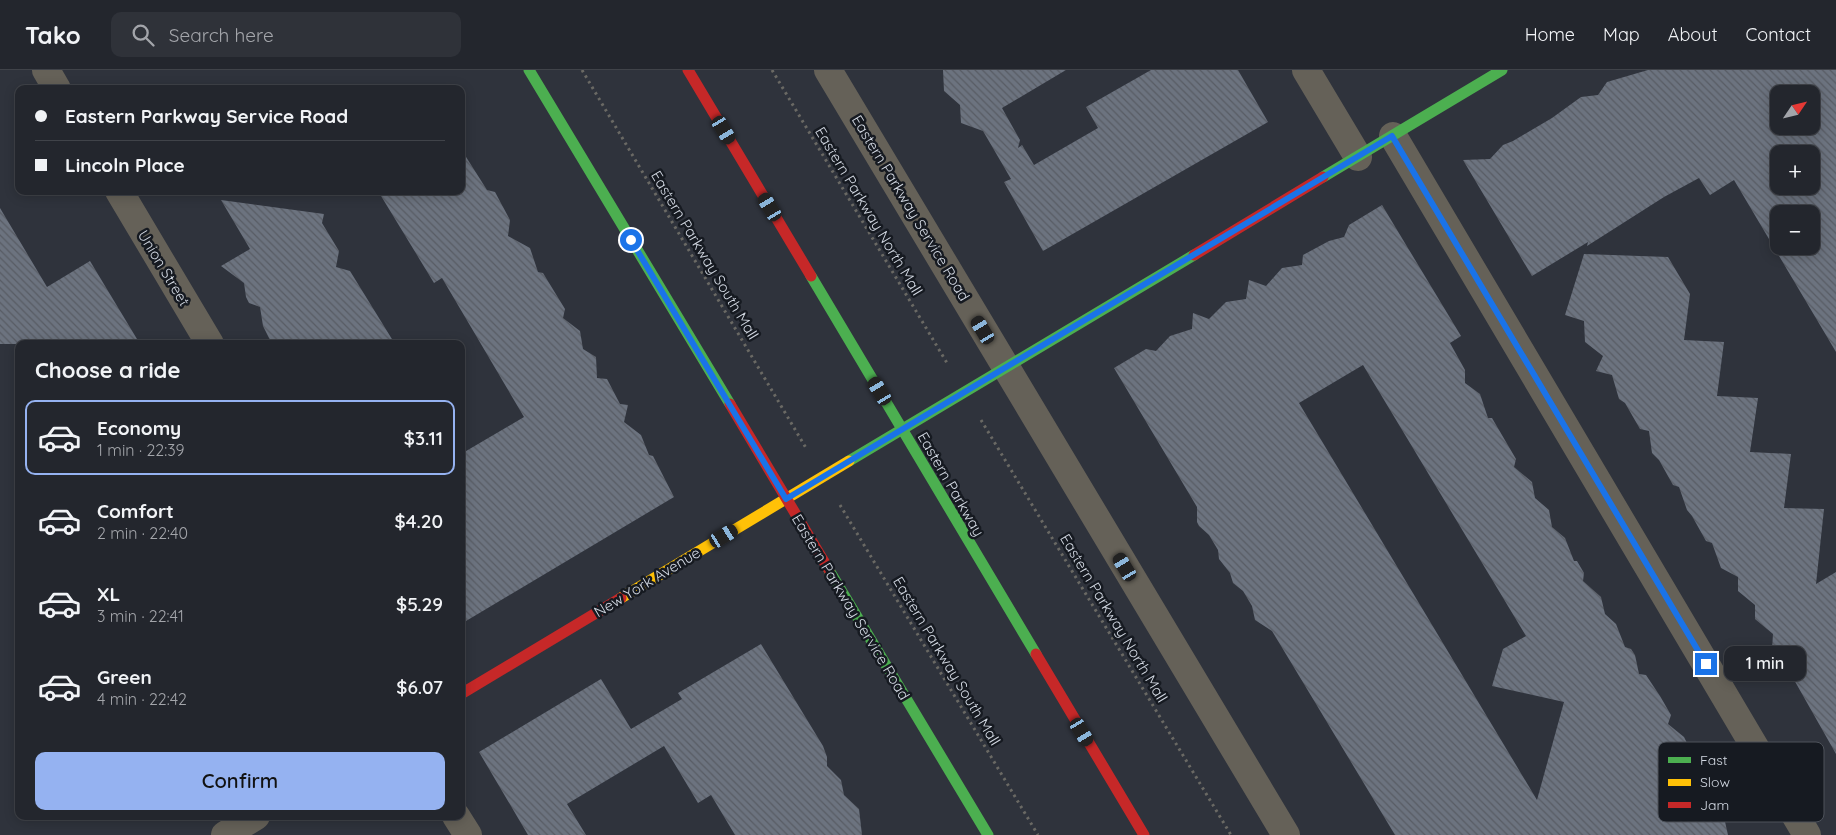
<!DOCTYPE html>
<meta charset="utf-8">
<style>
body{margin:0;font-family:Quicksand,sans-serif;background:#2f3239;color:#f1f3f6;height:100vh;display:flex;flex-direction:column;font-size:19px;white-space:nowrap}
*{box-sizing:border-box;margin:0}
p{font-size:16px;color:#a3a5aa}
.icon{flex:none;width:28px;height:28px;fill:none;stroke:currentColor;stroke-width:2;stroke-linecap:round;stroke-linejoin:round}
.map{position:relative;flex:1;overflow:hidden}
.details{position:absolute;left:15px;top:270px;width:450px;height:480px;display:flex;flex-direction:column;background:#23262d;border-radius:10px;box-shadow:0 2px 12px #0003,0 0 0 1px #404349}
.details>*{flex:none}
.hud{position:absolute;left:15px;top:15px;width:450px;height:110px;border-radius:10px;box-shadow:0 2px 12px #0003,0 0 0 1px #404349;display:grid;align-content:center;height:110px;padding:0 20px;background:#23262d}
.needle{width:32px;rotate:55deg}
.fabs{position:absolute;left:1770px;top:15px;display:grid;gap:10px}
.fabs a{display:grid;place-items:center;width:50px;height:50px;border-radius:10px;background:#23262d;box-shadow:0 2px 12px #0003,0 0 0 1px #404349;font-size:25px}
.end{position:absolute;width:22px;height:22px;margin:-11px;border:6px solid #1a73e8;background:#fff;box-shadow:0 0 0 2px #fff}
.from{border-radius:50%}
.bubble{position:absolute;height:35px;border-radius:10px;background:#23262d;box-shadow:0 2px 12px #0003,0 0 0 1px #404349;font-size:16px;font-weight:600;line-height:35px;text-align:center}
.car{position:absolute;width:15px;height:30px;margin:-15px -8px;border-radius:6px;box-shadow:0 0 4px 1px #0007;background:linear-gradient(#222 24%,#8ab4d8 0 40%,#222 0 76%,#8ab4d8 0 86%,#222 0)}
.hud b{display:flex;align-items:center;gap:18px;height:48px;font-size:19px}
.hud b+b{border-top:1px solid #404349}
.hud i{width:12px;height:12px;background:#f1f3f6}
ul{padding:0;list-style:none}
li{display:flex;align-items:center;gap:15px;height:75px;margin:0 10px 8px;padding:0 10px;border:2px solid transparent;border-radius:10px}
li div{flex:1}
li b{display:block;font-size:19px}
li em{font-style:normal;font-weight:600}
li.active{border-color:#95b2f1}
li>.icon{width:45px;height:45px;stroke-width:1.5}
h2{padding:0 20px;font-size:22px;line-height:60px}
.cta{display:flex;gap:10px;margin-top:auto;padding:10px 20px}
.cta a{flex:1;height:58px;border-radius:10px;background:#95b2f1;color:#111;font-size:20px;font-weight:600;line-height:58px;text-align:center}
header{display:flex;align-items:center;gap:30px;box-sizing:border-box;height:70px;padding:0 25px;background:#23262d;border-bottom:1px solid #404349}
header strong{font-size:24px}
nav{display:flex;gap:28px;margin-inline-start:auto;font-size:18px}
.search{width:350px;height:45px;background:#2f3239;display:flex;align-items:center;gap:12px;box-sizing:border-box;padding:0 18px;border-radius:10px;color:#a3a5aa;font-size:19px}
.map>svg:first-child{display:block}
.building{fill:url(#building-back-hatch);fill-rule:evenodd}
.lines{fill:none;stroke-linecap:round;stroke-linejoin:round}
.path{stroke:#6a6964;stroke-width:3;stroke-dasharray:2.5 4;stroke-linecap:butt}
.street{stroke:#656158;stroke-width:28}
.fast{stroke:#4caf50;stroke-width:11}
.slow{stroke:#ffc107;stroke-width:11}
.jam{stroke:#c62828;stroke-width:11}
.route{stroke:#1a73e8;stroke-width:6}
.labels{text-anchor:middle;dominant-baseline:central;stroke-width:5;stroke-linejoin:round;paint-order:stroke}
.street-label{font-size:15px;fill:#d2d8e2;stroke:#161a21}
.key{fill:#161a21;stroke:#4e535b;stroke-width:1}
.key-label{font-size:14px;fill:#d2d8e2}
</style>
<header>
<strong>Tako</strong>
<div class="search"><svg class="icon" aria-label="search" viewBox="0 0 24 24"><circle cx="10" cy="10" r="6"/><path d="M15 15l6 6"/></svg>Search here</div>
<nav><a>Home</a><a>Map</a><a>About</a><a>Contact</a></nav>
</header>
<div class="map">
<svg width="1836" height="765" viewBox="0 0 1836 765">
<defs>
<pattern id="building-back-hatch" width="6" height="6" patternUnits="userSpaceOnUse" patternTransform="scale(1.25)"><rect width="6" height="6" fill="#6c737f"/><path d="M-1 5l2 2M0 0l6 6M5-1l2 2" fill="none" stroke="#585c64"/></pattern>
</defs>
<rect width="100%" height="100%" fill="#2f333c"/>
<g class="building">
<path d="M943 0H1066L1002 38 1020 70 1018 78 1022 75 1034 95 1098 58 1086 37 1151 0H1238L1268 52 1043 181 1004 112 1011 109 983 61 961 53 960 35 944 21Z"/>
<path d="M1648 0H1836V282L1734 110 1710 125 1699 108 1664 127 1587 176 1588 172 1532 206 1463 90 1490 89 1503 75 1513 71 1552 48 1581 27 1598 25 1607 12ZM1779 24H1811V56H1779ZM1779 84H1811V116H1779ZM1779 144H1811V176H1779Z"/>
<path d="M461 79 487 120 495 122 510 150 508 166 530 178 538 202 543 203 565 239 563 248 580 261 583 279 596 287 597 308 607 309 620 334 628 335 624 352 641 365 649 385 653 386 674 427 461 554V384L524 347 442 208 434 213 378 121H461Z"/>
<path d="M221 130 324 144 322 153 339 181 336 197 350 201 395 274H272L263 256 260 237 249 233 246 227 244 213 221 196 250 179Z"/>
<path d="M1382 135 1461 266 1450 273 1465 300V313L1480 324 1488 348H1492L1516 389 1514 397 1532 412 1535 428 1549 440 1552 457 1565 468 1574 491H1577L1584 503 1583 511 1601 527 1605 544 1616 554 1625 577 1631 579 1635 585 1639 604 1646 605 1660 626 1671 645 1668 654 1684 667 1687 673V684L1702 696 1706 713 1719 725 1728 765H1395L1272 561 1255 550 1252 536 1243 521 1233 513 1230 503 1219 489 1218 480 1209 465 1199 456 1197 452V437L1114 298 1146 279 1156 281 1170 266 1192 259 1193 243 1209 249 1226 232 1246 229 1249 210 1266 216 1282 198 1302 195 1303 185 1329 171 1344 167 1349 155ZM1363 295 1526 566 1503 579 1492 616 1564 632 1537 730 1299 333Z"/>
<path d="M0 138 47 217 90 191 140 274H0Z"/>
<path d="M1584 184 1668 187 1690 224 1684 270 1724 272 1717 326 1758 328 1750 382 1791 384 1784 438 1824 439 1816 514 1836 502V684L1780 585 1772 579 1773 564 1755 549V535L1738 521V507L1721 498 1712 473 1706 471 1692 446 1687 440 1679 417 1673 415 1659 390 1652 383 1649 361 1640 359 1625 333 1619 329 1612 305 1596 301 1603 286 1585 272 1584 251 1565 245Z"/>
<path d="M761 574 823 676 827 687V696L841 710 844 725 859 739 862 765H735L711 725 698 733 664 676 567 734 586 765H528L479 682 601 609 631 659 682 629 678 623Z"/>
</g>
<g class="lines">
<g class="path">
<path d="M582 0 806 378"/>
<path d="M772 0 947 293"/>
<path d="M981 350 1231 765"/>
<path d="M840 435 1038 765"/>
</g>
<g class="street">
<path d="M46 0 57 19"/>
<path d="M828 0 1286 765"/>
<path d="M1306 0 1358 87"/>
<path d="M1393 66 1807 765"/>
<path d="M119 121 210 274"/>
<path d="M456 746 468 765"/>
<path d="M225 765 256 746"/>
</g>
<g class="fast">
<path d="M529 0 730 334"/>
<path d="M1323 107 1502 0"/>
<path d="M811 206 1036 584"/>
<path d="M849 391 1194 185"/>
<path d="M829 500 988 765"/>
</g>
<path class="slow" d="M621 528 849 391"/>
<g class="jam">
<path d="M688 0 811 206"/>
<path d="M1194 185 1323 107"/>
<path d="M730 334 829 500"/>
<path d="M1036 584 1144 765"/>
<path d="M461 624 621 528"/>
</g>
</g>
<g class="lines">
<path class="route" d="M631 170 786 429 1392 66 1706 594"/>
</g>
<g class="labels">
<g class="street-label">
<text transform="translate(911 138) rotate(59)">Eastern Parkway Service Road</text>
<text transform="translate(869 141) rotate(59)">Eastern Parkway North Mall</text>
<text transform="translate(705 185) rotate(59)">Eastern Parkway South Mall</text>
<text transform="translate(164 198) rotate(59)">Union Street</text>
<text transform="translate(951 414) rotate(60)">Eastern Parkway</text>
<text transform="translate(647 512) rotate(-31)">New York Avenue</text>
<text transform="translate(851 537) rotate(59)">Eastern Parkway Service Road</text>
<text transform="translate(1114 548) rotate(59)">Eastern Parkway North Mall</text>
<text transform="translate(947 591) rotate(59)">Eastern Parkway South Mall</text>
</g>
</g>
<rect x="1658" y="672" width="166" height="80" rx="8" class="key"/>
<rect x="1668" y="687" width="23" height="6" fill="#4caf50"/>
<rect x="1668" y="709" width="23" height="7" fill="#ffc107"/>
<rect x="1668" y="732" width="23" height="6" fill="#c62828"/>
<g class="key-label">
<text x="1700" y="695">Fast</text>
<text x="1700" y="717">Slow</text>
<text x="1700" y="740">Jam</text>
</g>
</svg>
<div class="fabs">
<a><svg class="needle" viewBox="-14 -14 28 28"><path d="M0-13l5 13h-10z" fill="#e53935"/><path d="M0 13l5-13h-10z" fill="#a3a5aa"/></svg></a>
<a>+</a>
<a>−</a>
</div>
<i class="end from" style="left:631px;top:170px"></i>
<i class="end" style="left:1706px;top:594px"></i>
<div class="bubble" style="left:1724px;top:576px;width:82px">1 min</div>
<i class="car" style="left:724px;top:60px;rotate:149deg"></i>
<i class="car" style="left:770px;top:137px;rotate:329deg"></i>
<i class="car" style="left:983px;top:260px;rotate:329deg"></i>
<i class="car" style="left:880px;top:321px;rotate:329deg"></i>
<i class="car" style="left:724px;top:466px;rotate:59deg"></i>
<i class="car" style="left:1125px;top:497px;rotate:329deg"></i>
<i class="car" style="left:1082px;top:662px;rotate:149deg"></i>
<div class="hud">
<b><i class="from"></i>Eastern Parkway Service Road</b>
<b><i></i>Lincoln Place</b>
</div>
<section class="details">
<h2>Choose a ride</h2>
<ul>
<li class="active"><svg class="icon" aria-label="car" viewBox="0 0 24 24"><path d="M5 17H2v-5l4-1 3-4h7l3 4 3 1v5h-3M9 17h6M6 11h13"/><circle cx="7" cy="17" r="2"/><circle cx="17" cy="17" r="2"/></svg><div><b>Economy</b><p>1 min · 22:39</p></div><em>$3.11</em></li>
<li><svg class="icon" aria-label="car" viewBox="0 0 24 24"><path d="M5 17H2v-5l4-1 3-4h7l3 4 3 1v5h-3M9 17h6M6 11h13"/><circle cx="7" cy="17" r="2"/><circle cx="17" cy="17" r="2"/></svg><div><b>Comfort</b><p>2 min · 22:40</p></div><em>$4.20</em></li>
<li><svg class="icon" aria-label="car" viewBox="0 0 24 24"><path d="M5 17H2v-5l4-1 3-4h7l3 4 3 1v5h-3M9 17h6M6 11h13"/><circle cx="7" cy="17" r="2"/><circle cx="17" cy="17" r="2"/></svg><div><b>XL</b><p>3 min · 22:41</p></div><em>$5.29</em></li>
<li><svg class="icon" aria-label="car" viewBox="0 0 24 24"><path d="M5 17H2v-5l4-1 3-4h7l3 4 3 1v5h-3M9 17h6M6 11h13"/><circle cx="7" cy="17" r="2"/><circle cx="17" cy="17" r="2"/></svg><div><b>Green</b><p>4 min · 22:42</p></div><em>$6.07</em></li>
</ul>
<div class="cta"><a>Confirm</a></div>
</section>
</div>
